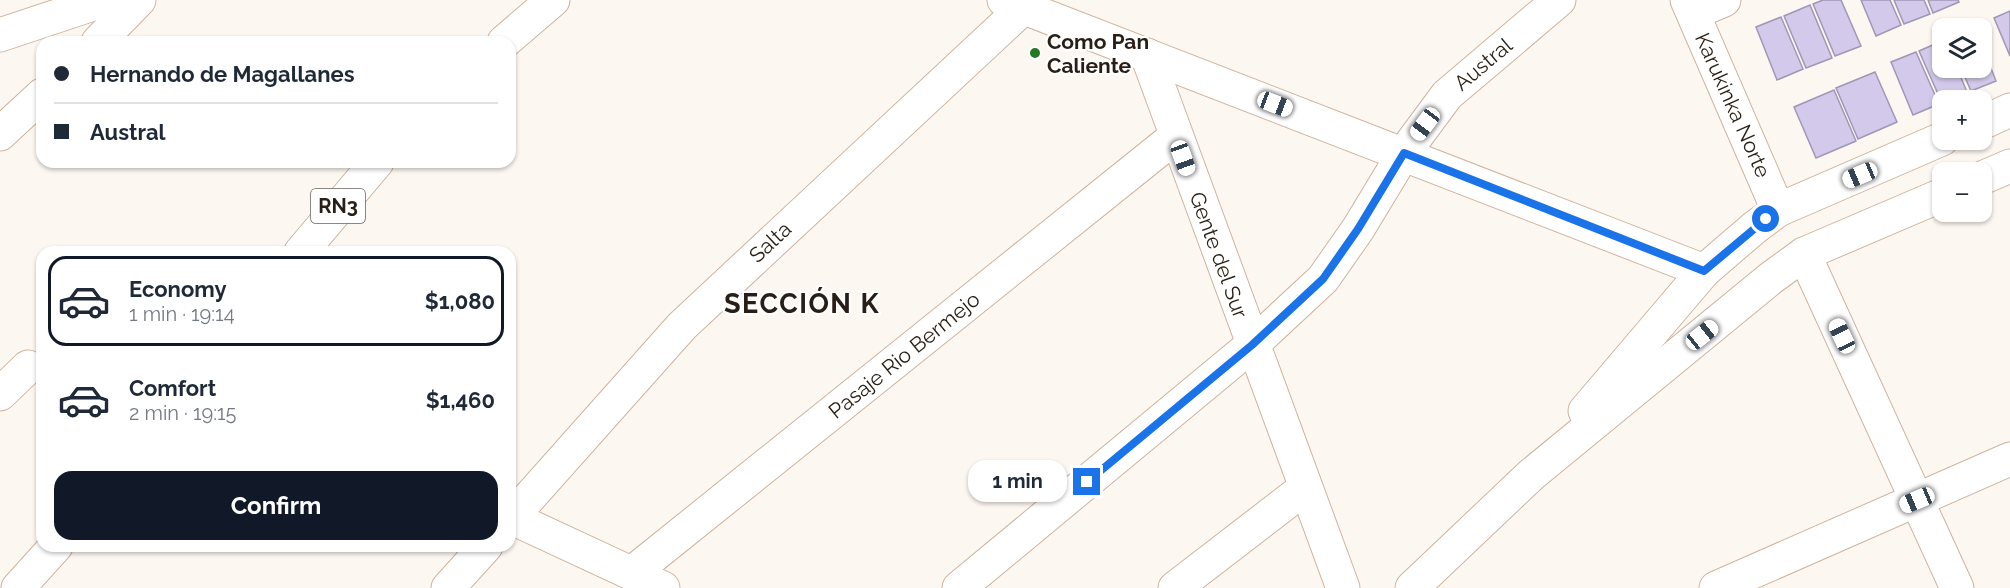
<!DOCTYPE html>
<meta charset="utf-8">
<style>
body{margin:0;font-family:Raleway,sans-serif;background:#f2f2f3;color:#1f2937;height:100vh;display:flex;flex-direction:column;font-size:22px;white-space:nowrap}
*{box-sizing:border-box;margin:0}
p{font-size:20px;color:#747a83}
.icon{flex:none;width:33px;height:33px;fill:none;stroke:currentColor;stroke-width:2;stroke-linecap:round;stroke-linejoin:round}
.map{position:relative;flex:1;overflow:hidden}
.sheet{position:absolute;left:36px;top:246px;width:480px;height:306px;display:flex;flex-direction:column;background:#fff;border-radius:18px;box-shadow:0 2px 4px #0004}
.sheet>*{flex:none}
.hud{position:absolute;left:36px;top:36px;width:480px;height:132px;border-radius:18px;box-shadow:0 2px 4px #0004;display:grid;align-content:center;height:132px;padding:0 18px;background:#fff}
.controls{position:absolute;left:1932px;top:18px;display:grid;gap:12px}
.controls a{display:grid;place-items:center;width:60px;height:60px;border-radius:12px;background:#fff;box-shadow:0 2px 4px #0004;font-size:30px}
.end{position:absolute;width:27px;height:27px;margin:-14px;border:8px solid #1a73e8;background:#fff;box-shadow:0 0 0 3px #fff}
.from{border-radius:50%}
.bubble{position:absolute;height:42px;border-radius:18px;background:#fff;box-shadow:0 2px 4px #0004;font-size:20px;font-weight:700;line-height:42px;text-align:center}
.car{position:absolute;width:18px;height:36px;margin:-18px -9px;border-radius:8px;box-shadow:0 0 4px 2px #0007;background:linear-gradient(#fff 24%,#345 0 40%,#fff 0 76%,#345 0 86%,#fff 0)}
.hud b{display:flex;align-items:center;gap:21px;height:57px;font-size:22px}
.hud b+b{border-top:2px solid #e0e1e3}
.hud i{width:15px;height:15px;background:#1f2937}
ul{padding:10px 0 0;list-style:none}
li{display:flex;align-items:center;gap:18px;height:90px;margin:0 12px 9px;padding:0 6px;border:3px solid transparent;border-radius:18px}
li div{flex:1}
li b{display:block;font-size:22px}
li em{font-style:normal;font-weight:700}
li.current{border-color:#111827}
li>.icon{width:54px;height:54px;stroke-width:1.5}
.action{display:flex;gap:12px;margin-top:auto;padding:12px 18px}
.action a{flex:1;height:69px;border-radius:18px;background:#111827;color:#fff;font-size:24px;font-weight:700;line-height:69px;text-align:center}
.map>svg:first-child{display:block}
.building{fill:#d3caeb;stroke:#9f97b5;stroke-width:1.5}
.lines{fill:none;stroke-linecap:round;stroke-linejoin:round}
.street-casing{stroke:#d0b39d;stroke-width:35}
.secondary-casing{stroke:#d0b39d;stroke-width:35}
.highway-casing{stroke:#d0b39d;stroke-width:35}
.street{stroke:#fff;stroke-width:33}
.secondary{stroke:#fff;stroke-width:33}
.highway{stroke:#fff;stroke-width:33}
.route{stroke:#1a73e8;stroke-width:8}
.poi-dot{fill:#227825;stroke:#fff;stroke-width:2}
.labels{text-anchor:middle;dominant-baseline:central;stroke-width:4.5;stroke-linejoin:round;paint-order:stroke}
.shield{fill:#fff;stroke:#68625b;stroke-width:1.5}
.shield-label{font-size:20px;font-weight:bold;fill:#281e15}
.poi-label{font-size:21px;font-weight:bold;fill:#281e15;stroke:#fff;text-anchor:start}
.street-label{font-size:21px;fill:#281e15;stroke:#fff}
.district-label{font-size:27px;font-weight:bold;letter-spacing:1.5px;fill:#281e15;stroke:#fff}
</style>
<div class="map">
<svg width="2010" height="588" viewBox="0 0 2010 588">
<rect width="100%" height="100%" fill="#fdf7f2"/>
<g class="building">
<path d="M1823 0H1841L1861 46 1835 56 1813 4Z"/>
<path d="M1861 0H1890L1901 25 1876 36Z"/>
<path d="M1894 0H1924L1930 14 1904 24Z"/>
<path d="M1928 0H1958L1959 2 1933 13Z"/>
<path d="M1810 5 1832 58 1806 68 1784 16Z"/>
<path d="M2010 11V56L1994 18Z"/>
<path d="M1781 17 1803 69 1777 80 1756 27Z"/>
<path d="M1942 41V68H1957L1967 92 1942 103 1919 51Z"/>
<path d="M1982 45 1996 81 1971 91 1961 68H1982Z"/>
<path d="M1916 52 1939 104 1913 115 1891 62Z"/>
<path d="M1875 72 1897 122 1858 139 1836 88Z"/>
<path d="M1834 90 1856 141 1816 158 1794 107Z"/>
</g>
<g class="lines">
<defs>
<g id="street">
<path d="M1004 0 1704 271"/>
<path d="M1687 0 1778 210"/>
<path d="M1693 13 1724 0"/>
<path d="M0 35 105 0"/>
<path d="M98 42 139 0"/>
<path d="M1147 55 1343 588"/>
<path d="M0 134 42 95"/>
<path d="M1804 254 1957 588"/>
<path d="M0 394 28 367"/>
<path d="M510 517 663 588"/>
<path d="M510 519 682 326 1023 8"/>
<path d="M632 573 1175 137"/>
<path d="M448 588 486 546"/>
<path d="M959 588 1252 345 1323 279 1358 229 1404 153 1447 95 1559 0"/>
<path d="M1175 588 1305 488"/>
<path d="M1716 588 2010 459"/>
</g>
<g id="secondary">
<path d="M1982 123 2010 110"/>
<path d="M1982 178 2010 166"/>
<path d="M1585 411 1704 271 1754 228 1778 210 1942 139"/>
<path d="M1412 588 1531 475 1771 278 1804 254 1942 195"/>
</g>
<g id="highway">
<path d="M504 42 553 0"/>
<path d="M301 252 377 162"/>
<path d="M18 588 56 546"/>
</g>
</defs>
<use href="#street" class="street-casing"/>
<use href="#secondary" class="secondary-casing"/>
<use href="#highway" class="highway-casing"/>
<use href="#street" class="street"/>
<use href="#secondary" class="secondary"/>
<use href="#highway" class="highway"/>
</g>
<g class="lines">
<path class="route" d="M1087 482 1252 345 1323 279 1358 229 1404 153 1704 271 1766 219"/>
</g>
<circle class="poi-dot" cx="1035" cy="53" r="6"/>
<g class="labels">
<rect class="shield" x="311" y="189" width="54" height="34" rx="4.5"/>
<g class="shield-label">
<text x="338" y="206">RN3</text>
</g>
<g class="poi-label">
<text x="1047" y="41">Como Pan<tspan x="1047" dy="24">Caliente</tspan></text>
</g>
<g class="street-label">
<text transform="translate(1483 64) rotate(-40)">Austral</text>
<text transform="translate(1733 105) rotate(66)">Karukinka Norte</text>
<text transform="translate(770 242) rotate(-43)">Salta</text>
<text transform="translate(1219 255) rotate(70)">Gente del Sur</text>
<text transform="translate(904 355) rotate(-39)">Pasaje Rio Bermejo</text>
</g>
<g class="district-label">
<text x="802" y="303">SECCIÓN K</text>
</g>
</g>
</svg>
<div class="controls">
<a><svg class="icon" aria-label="layers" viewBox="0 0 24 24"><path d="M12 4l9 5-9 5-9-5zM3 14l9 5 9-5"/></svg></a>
<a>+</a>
<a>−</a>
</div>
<i class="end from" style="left:1766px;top:219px"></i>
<i class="end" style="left:1087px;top:482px"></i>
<div class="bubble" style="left:968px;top:460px;width:99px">1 min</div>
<i class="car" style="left:1275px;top:104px;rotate:111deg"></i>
<i class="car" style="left:1425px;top:124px;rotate:217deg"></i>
<i class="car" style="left:1183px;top:158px;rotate:160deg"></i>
<i class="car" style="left:1860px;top:175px;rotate:247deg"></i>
<i class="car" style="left:1702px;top:335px;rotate:51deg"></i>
<i class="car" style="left:1842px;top:336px;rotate:335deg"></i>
<i class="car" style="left:1917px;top:500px;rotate:247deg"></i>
<div class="hud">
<b><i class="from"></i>Hernando de Magallanes</b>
<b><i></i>Austral</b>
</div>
<section class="sheet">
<ul>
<li class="current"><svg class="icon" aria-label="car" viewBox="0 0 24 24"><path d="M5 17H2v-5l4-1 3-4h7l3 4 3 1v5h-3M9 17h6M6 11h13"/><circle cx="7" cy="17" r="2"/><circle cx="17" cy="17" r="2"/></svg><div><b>Economy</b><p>1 min · 19:14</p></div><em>$1,080</em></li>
<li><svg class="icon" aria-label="car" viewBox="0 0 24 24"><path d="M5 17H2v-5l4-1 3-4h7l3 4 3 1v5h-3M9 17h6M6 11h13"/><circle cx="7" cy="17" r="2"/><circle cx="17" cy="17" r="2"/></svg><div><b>Comfort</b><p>2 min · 19:15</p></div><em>$1,460</em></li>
</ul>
<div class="action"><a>Confirm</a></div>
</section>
</div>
